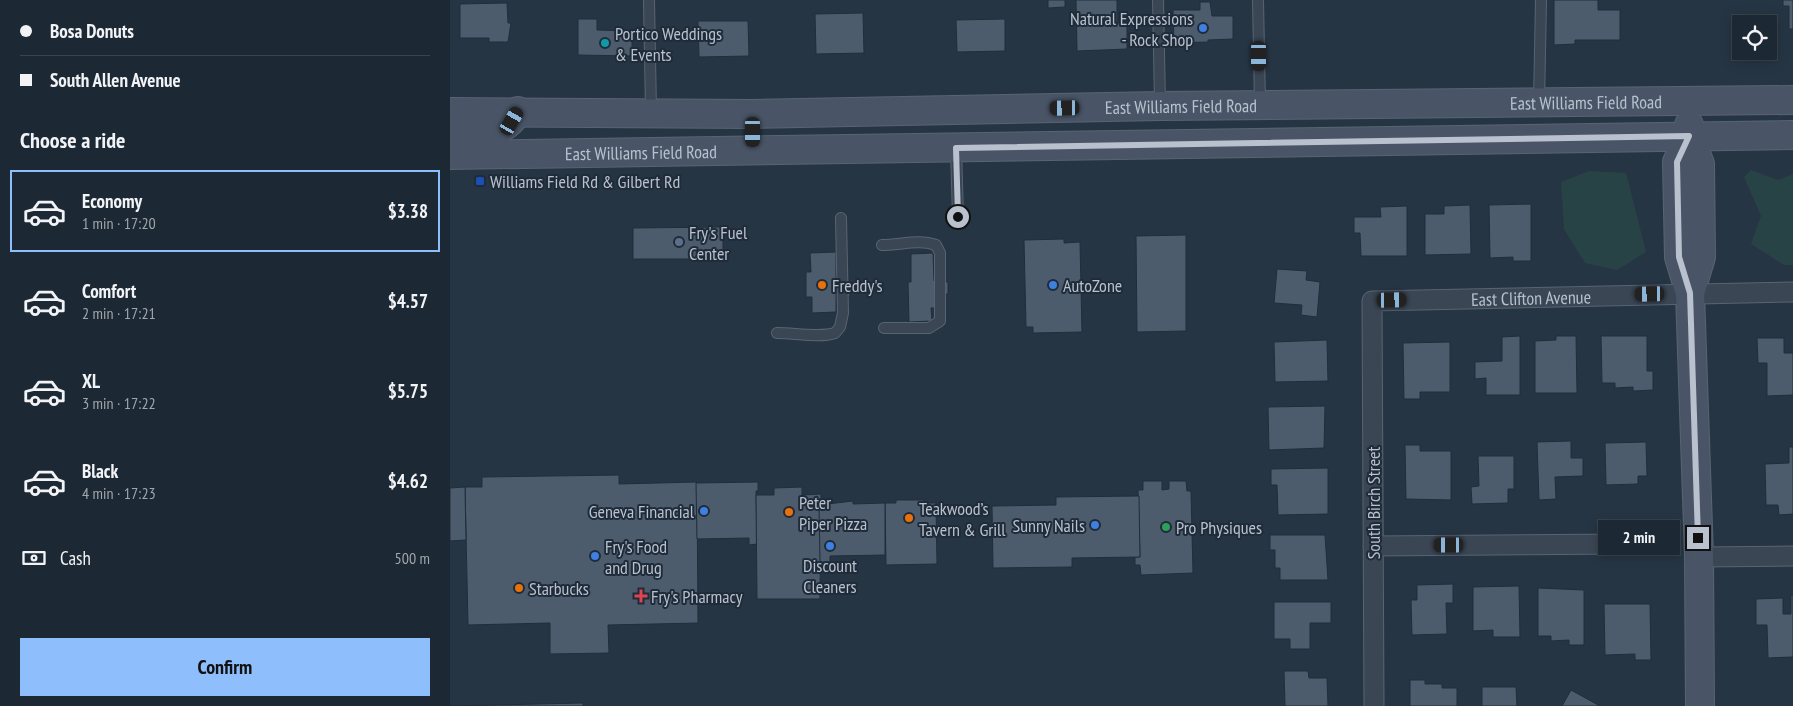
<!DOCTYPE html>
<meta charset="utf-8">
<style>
body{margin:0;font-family:"PT Sans Narrow",sans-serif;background:#29343f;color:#f1f3f6;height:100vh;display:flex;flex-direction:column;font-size:19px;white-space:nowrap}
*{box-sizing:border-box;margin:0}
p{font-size:16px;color:#a0a6ac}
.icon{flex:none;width:28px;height:28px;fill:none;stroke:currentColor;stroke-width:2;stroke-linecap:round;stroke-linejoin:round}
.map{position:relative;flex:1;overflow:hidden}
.side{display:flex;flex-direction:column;background:#1c2833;width:450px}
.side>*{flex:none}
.guide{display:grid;align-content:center;height:110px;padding:0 20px;background:#1c2833}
.buttons{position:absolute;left:1282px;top:15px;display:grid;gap:10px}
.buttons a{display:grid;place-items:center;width:45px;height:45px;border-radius:0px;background:#1c2833;box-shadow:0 2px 12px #0003,0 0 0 1px #3a444e;font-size:25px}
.end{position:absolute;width:22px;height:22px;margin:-11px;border:6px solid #b8c1cd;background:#111;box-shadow:0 0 0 2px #111}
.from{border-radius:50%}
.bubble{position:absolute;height:35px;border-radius:0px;background:#1c2833;box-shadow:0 2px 12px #0003,0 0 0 1px #3a444e;font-size:16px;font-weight:700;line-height:35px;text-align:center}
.car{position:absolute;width:15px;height:30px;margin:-15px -8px;border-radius:6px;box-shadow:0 0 4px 1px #0007;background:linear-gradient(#222 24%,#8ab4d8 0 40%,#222 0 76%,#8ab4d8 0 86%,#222 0)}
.guide b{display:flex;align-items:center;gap:18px;height:48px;font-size:19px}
.guide b+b{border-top:1px solid #3a444e}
.guide i{width:12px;height:12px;background:#f1f3f6}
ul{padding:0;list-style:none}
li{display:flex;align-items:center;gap:15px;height:82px;margin:0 10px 8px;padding:0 10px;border:2px solid transparent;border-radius:0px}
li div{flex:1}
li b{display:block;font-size:19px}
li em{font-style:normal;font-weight:700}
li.active{border-color:#8fbefc}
li>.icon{width:45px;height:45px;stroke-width:1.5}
h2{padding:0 20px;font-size:22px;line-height:60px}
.pay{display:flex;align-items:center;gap:12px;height:55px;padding:0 20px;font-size:19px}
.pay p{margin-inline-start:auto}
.cta{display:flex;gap:10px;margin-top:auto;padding:10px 20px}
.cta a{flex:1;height:58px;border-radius:0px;background:#8fbefc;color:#111;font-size:20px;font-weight:700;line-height:58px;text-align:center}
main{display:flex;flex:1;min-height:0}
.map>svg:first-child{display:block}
.green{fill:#284345}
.building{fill:#4c5c6d;stroke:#212d3b}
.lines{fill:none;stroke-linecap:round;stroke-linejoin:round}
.lane-casing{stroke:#596471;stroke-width:12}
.street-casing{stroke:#596471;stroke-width:21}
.secondary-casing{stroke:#596471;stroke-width:30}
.lane{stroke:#3b4654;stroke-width:10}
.street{stroke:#3b4654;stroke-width:19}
.secondary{stroke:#495567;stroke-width:28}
.route{stroke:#b8c1cd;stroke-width:6}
.shop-dot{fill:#3f7fe0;stroke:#1f2b39;stroke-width:2}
.culture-dot{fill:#0f9aa8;stroke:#1f2b39;stroke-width:2}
.transit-dot{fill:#1a4fb4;stroke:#1f2b39;stroke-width:2}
.service-dot{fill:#5c6f8a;stroke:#1f2b39;stroke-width:2}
.food-dot{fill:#e8710a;stroke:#1f2b39;stroke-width:2}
.leisure-dot{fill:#2e9e5b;stroke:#1f2b39;stroke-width:2}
.health-dot{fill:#e0444e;stroke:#1f2b39;stroke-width:2}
.labels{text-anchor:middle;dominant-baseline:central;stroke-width:4;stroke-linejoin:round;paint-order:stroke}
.poi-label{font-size:18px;fill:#b8c1cd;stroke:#1f2b39;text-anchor:start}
.street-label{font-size:18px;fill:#b8c1cd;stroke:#1f2b39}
</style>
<main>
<section class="side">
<div class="guide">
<b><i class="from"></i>Bosa Donuts</b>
<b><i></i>South Allen Avenue</b>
</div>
<h2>Choose a ride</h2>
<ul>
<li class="active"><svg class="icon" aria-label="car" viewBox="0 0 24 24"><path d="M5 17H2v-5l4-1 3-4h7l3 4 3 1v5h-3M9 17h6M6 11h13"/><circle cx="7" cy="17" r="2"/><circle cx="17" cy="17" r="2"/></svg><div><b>Economy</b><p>1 min · 17:20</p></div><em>$3.38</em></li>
<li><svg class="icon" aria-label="car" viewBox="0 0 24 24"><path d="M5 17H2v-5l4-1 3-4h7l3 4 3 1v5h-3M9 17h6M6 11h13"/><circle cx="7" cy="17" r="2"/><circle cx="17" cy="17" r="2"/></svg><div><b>Comfort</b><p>2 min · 17:21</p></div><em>$4.57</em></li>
<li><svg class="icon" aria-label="car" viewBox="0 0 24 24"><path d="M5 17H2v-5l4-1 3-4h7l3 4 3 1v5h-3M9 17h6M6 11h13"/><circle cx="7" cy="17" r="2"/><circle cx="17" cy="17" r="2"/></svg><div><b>XL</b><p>3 min · 17:22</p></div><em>$5.75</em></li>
<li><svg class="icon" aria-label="car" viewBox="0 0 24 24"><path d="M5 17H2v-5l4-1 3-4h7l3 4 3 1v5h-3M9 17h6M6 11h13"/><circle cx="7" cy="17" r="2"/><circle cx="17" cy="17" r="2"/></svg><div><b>Black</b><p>4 min · 17:23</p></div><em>$4.62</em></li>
</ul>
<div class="pay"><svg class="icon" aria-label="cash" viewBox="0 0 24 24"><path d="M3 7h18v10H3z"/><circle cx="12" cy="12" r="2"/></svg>Cash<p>500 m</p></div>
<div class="cta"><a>Confirm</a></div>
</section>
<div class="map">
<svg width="1343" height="706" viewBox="0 0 1343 706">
<rect width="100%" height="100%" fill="#263544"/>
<g class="green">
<path d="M1301 170 1328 180 1343 174V265H1334L1301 244 1311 216 1294 177Z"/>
<path d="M1139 171 1176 173 1196 252 1167 270 1135 263 1114 229 1111 182Z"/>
</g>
<g class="building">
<path d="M598 0H615V7L598 8Z"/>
<path d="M626 0H667V23H677V49L627 51Z"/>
<path d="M1104 0H1148V10H1170V40H1125V44L1104 45Z"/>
<path d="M1333 0H1343V29H1339V6H1333Z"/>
<path d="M750 2H760L762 16H783V39L758 40V42L724 43 723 10H750Z"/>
<path d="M57 3 58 23H61L58 42H39V38H10V4Z"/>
<path d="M413 13 414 53 366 54 365 14Z"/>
<path d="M128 19H147V30L182 31V56L128 55Z"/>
<path d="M555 19V51L507 52 506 20Z"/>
<path d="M248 21H298L299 56 249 57Z"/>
<path d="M1081 204V261H1063V257L1040 258 1039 205Z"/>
<path d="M1020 205 1021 254 975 255V214H994V206Z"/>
<path d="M957 206V256H911L910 233H904V217H931L930 207Z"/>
<path d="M273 227V259H183V228Z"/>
<path d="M736 235V331L687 332 686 236Z"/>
<path d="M614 239V243L630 242 632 332 583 333V327H576L574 240Z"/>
<path d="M386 252V312L362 313V297H356V272H361L360 253Z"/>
<path d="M483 253 484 281H486V308H481L482 321 459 322 458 282H461V254Z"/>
<path d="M827 269 857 271 856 280 870 282 867 317 851 315 852 305 824 303Z"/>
<path d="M400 282V296H387V283Z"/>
<rect x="486" y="282" width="12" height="12"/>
<path d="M1070 336V395H1036V378L1025 379V362L1052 361V337Z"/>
<path d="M1106 336H1126L1127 393H1085V341L1106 340Z"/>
<path d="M1151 336H1197V371H1203V390L1183 391V387L1165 388V383H1152Z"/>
<path d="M1307 338H1334V353H1343V395L1317 396V363H1308Z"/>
<path d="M877 340 878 381 825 382 824 342Z"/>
<path d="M1000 342V392H970V399H954L953 343Z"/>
<path d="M875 406 874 448 819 450 818 407Z"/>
<path d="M1121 441V458H1133V476L1105 477 1106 499 1089 500 1087 442Z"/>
<path d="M1196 442 1197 476H1188V484L1156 485 1155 443Z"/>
<path d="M955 445H970V451H1001V500L956 499Z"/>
<path d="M1339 447H1343V514L1329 515 1328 505H1316L1315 464 1339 463Z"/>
<path d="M1028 456H1064V489H1058V503L1022 504 1021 487 1029 486Z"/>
<path d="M878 468V514L828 515 827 485H821V469Z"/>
<path d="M169 475V484L247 482 248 623 158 625 159 653 100 654V623L18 625 15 487H32V477Z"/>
<path d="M693 481H712V490L719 489V481H736L737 491H741L743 573 691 575 690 565H685V557H690L688 490H693Z"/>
<path d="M308 482V491H306L307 544 299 545V538L247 539 246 483Z"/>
<path d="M15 487 16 540 0 541V488Z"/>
<path d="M352 487V495L371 494 370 599H307L306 495H324V488Z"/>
<path d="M689 496 690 557 622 558V567L543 568 542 506 606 505V497Z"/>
<path d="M446 500H474V503H486L487 564 436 565 435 503H446Z"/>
<path d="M403 501V504L435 503V555L380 556V562H370L369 505Z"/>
<path d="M820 535H875L878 580H830V568H825V550H820Z"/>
<path d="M1003 584V603H996L997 634 962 635 961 600H967V585Z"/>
<path d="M1069 586 1070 637H1043V630L1023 631V587Z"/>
<path d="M1088 588 1134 590V645H1119V640L1101 641V636H1088Z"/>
<path d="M1341 595H1343V657L1318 658 1317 625H1306V599L1333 598V614H1341Z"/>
<path d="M824 602H881V623H860V649H840V639H824Z"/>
<path d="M1154 604H1200L1201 660H1185V654L1155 655Z"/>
<path d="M834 671H858L859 678H877L878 706H835Z"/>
<path d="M960 680H975V684H992V688H1007V706H960Z"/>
<path d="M1032 687H1066L1067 706H1032Z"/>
<path d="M1121 690 1150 706H1112Z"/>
<path d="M133 703V706H0Z"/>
</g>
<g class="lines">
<defs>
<g id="lane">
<path d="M199 0 201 111"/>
<path d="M708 0 710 104"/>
<path d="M808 0 810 104"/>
<path d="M1089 102 1091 0"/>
<path d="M506 148 508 217"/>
<path d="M432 245C450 245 469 239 486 245L490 253V321L479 328H434"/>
<path d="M327 333C344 333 371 338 385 333L390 327 393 313 391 218"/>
</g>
<g id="street">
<path d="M923 546 1171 544"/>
<path d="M1249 557 1343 556"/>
<path id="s1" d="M924 706 922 301 1343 292"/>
</g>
<g id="secondary">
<path id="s2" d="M0 112 303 114 710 106 1343 100"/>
<path d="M1239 125V136L1250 164 1251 257 1240 293"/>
<path d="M0 133C28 132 52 139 68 111"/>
<path d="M1239 136 1227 162 1229 257 1240 293 1249 557 1250 706"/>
<path id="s3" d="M0 155 1343 135"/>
</g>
</defs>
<use href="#lane" class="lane-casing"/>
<use href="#street" class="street-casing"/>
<use href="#secondary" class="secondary-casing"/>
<use href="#lane" class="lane"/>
<use href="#street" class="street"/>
<use href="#secondary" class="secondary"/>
</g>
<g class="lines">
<path class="route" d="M508 217 506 148 1239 136 1227 162 1229 257 1240 293 1248 538"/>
</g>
<g class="shop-dot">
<circle cx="753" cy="28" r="5"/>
<circle cx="603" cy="285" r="5"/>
<circle cx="254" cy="511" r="5"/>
<circle cx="645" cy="525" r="5"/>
<circle cx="380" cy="546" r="5"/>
<circle cx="145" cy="556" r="5"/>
</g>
<circle class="culture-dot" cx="155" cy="43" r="5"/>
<rect class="transit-dot" x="25" y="176" width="10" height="10" rx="2.5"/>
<circle class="service-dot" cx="229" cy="242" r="5"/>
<g class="food-dot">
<circle cx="372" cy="285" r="5"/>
<circle cx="339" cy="512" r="5"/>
<circle cx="459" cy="518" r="5"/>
<circle cx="69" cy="588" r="5"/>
</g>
<circle class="leisure-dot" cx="716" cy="527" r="5"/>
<path class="health-dot" d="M188.5 588.5h5v5h5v5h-5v5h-5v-5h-5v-5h5z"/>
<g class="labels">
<g class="poi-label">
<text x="743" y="18" text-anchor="end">Natural Expressions<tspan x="743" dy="21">- Rock Shop</tspan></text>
<text x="165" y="33">Portico Weddings<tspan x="165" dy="21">&amp; Events</tspan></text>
<text x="40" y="181">Williams Field Rd &amp; Gilbert Rd</text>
<text x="239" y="232">Fry's Fuel<tspan x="239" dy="21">Center</tspan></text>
<text x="382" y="285">Freddy's</text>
<text x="613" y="285">AutoZone</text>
<text x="349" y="502">Peter<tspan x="349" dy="21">Piper Pizza</tspan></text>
<text x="469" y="508">Teakwood’s<tspan x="469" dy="21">Tavern &amp; Grill</tspan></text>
<text x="244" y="511" text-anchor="end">Geneva Financial</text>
<text x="635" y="525" text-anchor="end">Sunny Nails</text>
<text x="726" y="527">Pro Physiques</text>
<text x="155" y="546">Fry's Food<tspan x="155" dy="21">and Drug</tspan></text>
<text x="380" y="565" text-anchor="middle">Discount<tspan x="380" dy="21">Cleaners</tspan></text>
<text x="79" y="588">Starbucks</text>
<text x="201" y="596">Fry's Pharmacy</text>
</g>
<g class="street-label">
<text stroke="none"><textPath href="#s2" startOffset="1136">East Williams Field Road</textPath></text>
<text stroke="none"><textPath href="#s2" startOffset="731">East Williams Field Road</textPath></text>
<text stroke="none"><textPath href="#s3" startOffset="191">East Williams Field Road</textPath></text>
<text stroke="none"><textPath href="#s1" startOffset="564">East Clifton Avenue</textPath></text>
<text transform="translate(923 503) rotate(-90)">South Birch Street</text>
</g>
</g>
</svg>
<div class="buttons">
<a><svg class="icon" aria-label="locate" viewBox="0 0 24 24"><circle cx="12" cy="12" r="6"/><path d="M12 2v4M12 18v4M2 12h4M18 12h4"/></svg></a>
</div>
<i class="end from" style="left:508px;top:217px"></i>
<i class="end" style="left:1248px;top:538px"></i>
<div class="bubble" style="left:1148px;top:520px;width:82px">2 min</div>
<i class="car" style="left:809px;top:56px;rotate:180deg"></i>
<i class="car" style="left:615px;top:108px;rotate:269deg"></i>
<i class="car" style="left:62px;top:121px;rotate:30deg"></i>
<i class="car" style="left:303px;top:132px;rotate:180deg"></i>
<i class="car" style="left:1200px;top:294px;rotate:269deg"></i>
<i class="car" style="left:942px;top:300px;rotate:89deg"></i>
<i class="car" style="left:999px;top:545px;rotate:270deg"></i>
</div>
</main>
